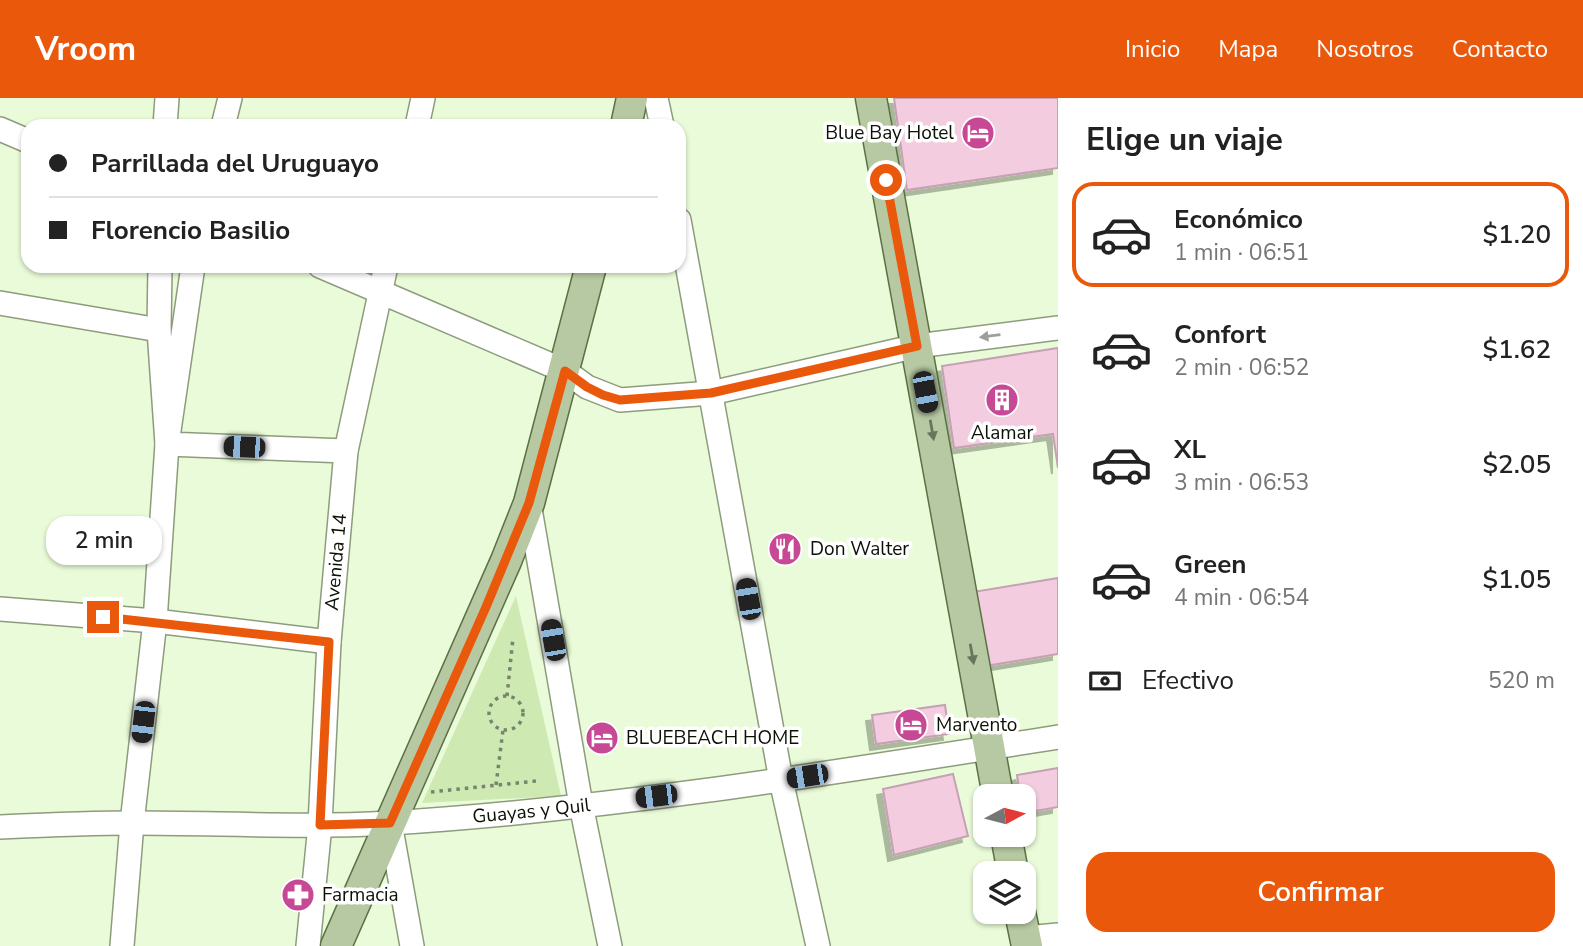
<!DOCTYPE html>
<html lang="es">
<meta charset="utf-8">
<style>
body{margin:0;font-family:"Nunito Sans",sans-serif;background:#f2f2f2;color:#222;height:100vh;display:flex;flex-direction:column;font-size:26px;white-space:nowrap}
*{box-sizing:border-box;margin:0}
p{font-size:23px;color:#767676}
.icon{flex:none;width:38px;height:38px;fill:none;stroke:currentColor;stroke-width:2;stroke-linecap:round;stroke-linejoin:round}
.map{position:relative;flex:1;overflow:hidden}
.sheet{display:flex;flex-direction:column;background:#fff;width:525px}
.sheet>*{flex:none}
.guide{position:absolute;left:21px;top:21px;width:665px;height:154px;border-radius:21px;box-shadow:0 2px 5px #0004;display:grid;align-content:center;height:154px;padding:0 28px;background:#fff}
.needle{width:46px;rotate:83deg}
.buttons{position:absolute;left:973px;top:686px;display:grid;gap:14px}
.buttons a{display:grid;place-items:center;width:63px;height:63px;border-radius:14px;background:#fff;box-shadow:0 2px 5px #0004;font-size:35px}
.end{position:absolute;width:32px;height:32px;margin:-16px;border:9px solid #ea580c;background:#fff;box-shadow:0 0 0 4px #fff}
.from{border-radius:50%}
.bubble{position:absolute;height:49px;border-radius:21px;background:#fff;box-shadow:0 2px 5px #0004;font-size:23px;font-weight:600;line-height:49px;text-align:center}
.car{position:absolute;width:21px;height:42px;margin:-21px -10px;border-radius:9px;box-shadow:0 0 5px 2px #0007;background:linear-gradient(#222 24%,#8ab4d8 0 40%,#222 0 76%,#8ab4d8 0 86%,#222 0)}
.guide b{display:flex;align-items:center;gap:24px;height:66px;font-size:26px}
.guide b+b{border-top:2px solid #e0e0e0}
.guide i{width:18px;height:18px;background:#222}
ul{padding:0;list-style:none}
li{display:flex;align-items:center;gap:21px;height:105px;margin:0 14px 10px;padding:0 14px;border:4px solid transparent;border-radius:21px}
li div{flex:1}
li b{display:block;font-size:26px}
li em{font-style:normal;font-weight:600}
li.selected{border-color:#ea580c}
li>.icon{width:63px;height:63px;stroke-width:1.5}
h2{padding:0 28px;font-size:32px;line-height:84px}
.pay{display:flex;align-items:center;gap:18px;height:77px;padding:0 28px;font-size:26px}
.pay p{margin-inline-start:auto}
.button{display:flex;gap:14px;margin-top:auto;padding:14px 28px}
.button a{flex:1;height:80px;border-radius:21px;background:#ea580c;color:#fff;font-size:28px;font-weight:600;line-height:80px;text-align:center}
header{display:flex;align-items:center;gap:42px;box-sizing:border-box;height:98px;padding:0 35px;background:#ea580c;color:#fff}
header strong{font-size:33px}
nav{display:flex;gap:38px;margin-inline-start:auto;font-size:24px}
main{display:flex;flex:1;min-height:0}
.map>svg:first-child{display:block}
.green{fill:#ceeab2}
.building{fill:#f3cddf;stroke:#c5a1b3;stroke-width:2;filter:url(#shadow)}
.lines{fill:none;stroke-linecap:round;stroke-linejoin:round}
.minor-casing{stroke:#8d9c7d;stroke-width:26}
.major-casing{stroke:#5b7143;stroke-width:33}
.path{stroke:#78846d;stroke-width:3.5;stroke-dasharray:3.5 5;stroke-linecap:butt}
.minor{stroke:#fff;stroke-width:23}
.major{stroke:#b6c9a2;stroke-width:30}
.oneway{fill:#9d9f9b}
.oneway2{fill:#69765b}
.route{stroke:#ea580c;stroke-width:9}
.labels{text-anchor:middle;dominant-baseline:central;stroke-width:7;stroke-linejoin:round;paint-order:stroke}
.poi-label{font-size:19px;fill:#0b1005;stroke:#fff;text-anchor:start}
.street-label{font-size:19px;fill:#0b1005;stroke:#fff}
</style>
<header>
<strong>Vroom</strong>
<nav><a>Inicio</a><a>Mapa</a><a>Nosotros</a><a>Contacto</a></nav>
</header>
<main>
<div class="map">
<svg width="1058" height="848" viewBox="0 0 1058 848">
<defs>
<filter id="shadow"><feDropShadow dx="-6" dy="6" stdDeviation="0" flood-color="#0004"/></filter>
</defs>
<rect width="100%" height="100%" fill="#e9fbd8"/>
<path class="green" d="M516 498 561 698 422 705Z"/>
<g class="building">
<path d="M894 0H1058V70L907 92Z"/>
<path d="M1058 250V370L1053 336 954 350 942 268Z"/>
<path d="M1058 480V556L985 568 973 494Z"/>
<path d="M945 607 949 636 876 646 872 617Z"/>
<path d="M1058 670V709L1024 715V698H1020L1017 677Z"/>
<path d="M953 676 968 738 894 757 883 691Z"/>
</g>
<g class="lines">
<defs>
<g id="minor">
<path d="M656 0 662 28"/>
<path d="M165 28 167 0"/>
<path d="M223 28 230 0"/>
<path d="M417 28 423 0"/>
<path d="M0 31 28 43"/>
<path d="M679 122 781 682 818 848"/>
<path d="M193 168 167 346 346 353"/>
<path d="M320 168 565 273 587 289 620 302 711 295 917 248 1058 230"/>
<path d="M0 205 159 232"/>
<path d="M529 405 581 707 610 848"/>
<path d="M0 511 155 523 329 544"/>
<path d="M390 725 412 848"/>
<path id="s1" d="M0 729C44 727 89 725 134 725 219 725 305 730 390 725 614 711 837 674 1058 639"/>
<path d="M1026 840 1058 837"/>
<path d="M122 848 132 725 155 523 167 346 159 232 160 168"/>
<path id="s2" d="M308 848 320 727 329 544 346 353 386 168"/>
</g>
<g id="major">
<path d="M871 0 998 698"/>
<path d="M626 28 632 0"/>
<path d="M1006 737 1013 775"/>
<path d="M1020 814 1027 848"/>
<path d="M336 848 506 463 529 405 591 168"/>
</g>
</defs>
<use href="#minor" class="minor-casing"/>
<use href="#major" class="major-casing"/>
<g class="path">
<path d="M507 598 513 540"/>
<circle cx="506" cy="615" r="17"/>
<path d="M496 687 503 632"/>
<path d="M431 694 536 683"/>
</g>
<use href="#minor" class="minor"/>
<use href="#major" class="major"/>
</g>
<defs><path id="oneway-solid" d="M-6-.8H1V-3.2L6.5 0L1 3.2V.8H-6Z" transform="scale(1.75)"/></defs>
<use class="oneway" href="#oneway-solid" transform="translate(990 238) rotate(173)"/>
<g class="oneway2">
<use href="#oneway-solid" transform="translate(932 332) rotate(80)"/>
<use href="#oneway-solid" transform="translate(972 556) rotate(80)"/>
</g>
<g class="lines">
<path class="route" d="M103 519 329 544 320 727 390 725 486 509 529 405 565 273 587 289 603 297 620 302 711 295 917 248 886 82"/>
</g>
<defs>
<symbol id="hotel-disc" viewBox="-11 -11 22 22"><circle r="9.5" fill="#c74894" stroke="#fff"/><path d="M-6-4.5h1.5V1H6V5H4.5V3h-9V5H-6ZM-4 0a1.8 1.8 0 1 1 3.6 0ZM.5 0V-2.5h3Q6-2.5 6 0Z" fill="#fff"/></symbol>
<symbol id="building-disc" viewBox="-11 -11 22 22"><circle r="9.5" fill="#c74894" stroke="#fff"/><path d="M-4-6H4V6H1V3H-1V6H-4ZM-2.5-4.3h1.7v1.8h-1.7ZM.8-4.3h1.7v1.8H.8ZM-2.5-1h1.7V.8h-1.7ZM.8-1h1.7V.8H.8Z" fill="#fff"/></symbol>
<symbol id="restaurant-disc" viewBox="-11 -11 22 22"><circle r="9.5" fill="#c74894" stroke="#fff"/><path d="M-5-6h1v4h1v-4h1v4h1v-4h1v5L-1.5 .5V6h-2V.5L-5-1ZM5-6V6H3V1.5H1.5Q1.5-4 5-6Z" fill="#fff"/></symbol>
<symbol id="pharmacy-disc" viewBox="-11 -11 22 22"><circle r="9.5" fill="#c74894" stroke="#fff"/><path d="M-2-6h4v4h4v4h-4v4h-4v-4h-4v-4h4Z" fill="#fff"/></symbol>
</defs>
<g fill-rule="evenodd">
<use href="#hotel-disc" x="959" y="16" width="38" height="38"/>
<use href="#building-disc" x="983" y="283" width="38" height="38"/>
<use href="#restaurant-disc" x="766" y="432" width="38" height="38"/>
<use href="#hotel-disc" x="892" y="608" width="38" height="38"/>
<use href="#hotel-disc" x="583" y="621" width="38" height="38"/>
<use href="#pharmacy-disc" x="279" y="778" width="38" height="38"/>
</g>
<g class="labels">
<g class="poi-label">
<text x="954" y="35" text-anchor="end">Blue Bay Hotel</text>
<text x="1002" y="335" text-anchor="middle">Alamar</text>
<text x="810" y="451">Don Walter</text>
<text x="936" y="627">Marvento</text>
<text x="626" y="640">BLUEBEACH HOME</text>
<text x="322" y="797">Farmacia</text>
</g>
<g class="street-label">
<text stroke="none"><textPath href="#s2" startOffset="385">Avenida 14</textPath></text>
<text stroke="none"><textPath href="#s1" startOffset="532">Guayas y Quil</textPath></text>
</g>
</g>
</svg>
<div class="buttons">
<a><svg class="needle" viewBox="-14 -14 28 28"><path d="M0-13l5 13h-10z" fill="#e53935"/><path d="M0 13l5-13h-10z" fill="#767676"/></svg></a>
<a><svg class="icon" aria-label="layers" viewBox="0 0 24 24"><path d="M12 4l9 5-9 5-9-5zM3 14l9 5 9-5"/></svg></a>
</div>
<i class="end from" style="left:886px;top:82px"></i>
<i class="end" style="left:103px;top:519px"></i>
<div class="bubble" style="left:46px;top:418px;width:116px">2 min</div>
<i class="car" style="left:925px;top:294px;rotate:169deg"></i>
<i class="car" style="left:244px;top:349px;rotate:272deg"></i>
<i class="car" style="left:748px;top:501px;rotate:350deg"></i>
<i class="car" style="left:553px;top:542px;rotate:350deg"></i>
<i class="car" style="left:143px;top:624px;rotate:187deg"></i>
<i class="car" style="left:807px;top:678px;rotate:261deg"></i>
<i class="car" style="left:656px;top:698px;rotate:263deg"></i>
<div class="guide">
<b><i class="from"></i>Parrillada del Uruguayo</b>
<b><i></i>Florencio Basilio</b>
</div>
</div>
<section class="sheet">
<h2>Elige un viaje</h2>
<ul>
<li class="selected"><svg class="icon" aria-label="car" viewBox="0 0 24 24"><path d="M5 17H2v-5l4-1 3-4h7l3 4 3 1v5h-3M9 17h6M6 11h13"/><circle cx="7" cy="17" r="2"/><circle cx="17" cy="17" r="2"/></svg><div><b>Económico</b><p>1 min · 06:51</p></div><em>$1.20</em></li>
<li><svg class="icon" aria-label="car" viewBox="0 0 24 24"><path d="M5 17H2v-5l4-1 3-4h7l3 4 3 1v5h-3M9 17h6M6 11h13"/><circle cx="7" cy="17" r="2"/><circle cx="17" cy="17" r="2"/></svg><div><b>Confort</b><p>2 min · 06:52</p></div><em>$1.62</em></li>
<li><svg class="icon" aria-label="car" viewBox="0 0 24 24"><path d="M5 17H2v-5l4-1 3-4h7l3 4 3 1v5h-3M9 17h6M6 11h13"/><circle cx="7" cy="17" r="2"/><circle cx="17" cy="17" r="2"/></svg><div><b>XL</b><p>3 min · 06:53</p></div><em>$2.05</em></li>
<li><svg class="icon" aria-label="car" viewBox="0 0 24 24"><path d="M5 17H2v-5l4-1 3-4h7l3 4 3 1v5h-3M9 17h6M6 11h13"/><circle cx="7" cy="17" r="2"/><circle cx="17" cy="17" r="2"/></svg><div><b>Green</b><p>4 min · 06:54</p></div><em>$1.05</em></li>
</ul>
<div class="pay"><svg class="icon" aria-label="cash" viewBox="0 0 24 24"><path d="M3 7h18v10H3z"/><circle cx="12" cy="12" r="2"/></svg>Efectivo<p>520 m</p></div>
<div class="button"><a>Confirmar</a></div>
</section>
</main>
